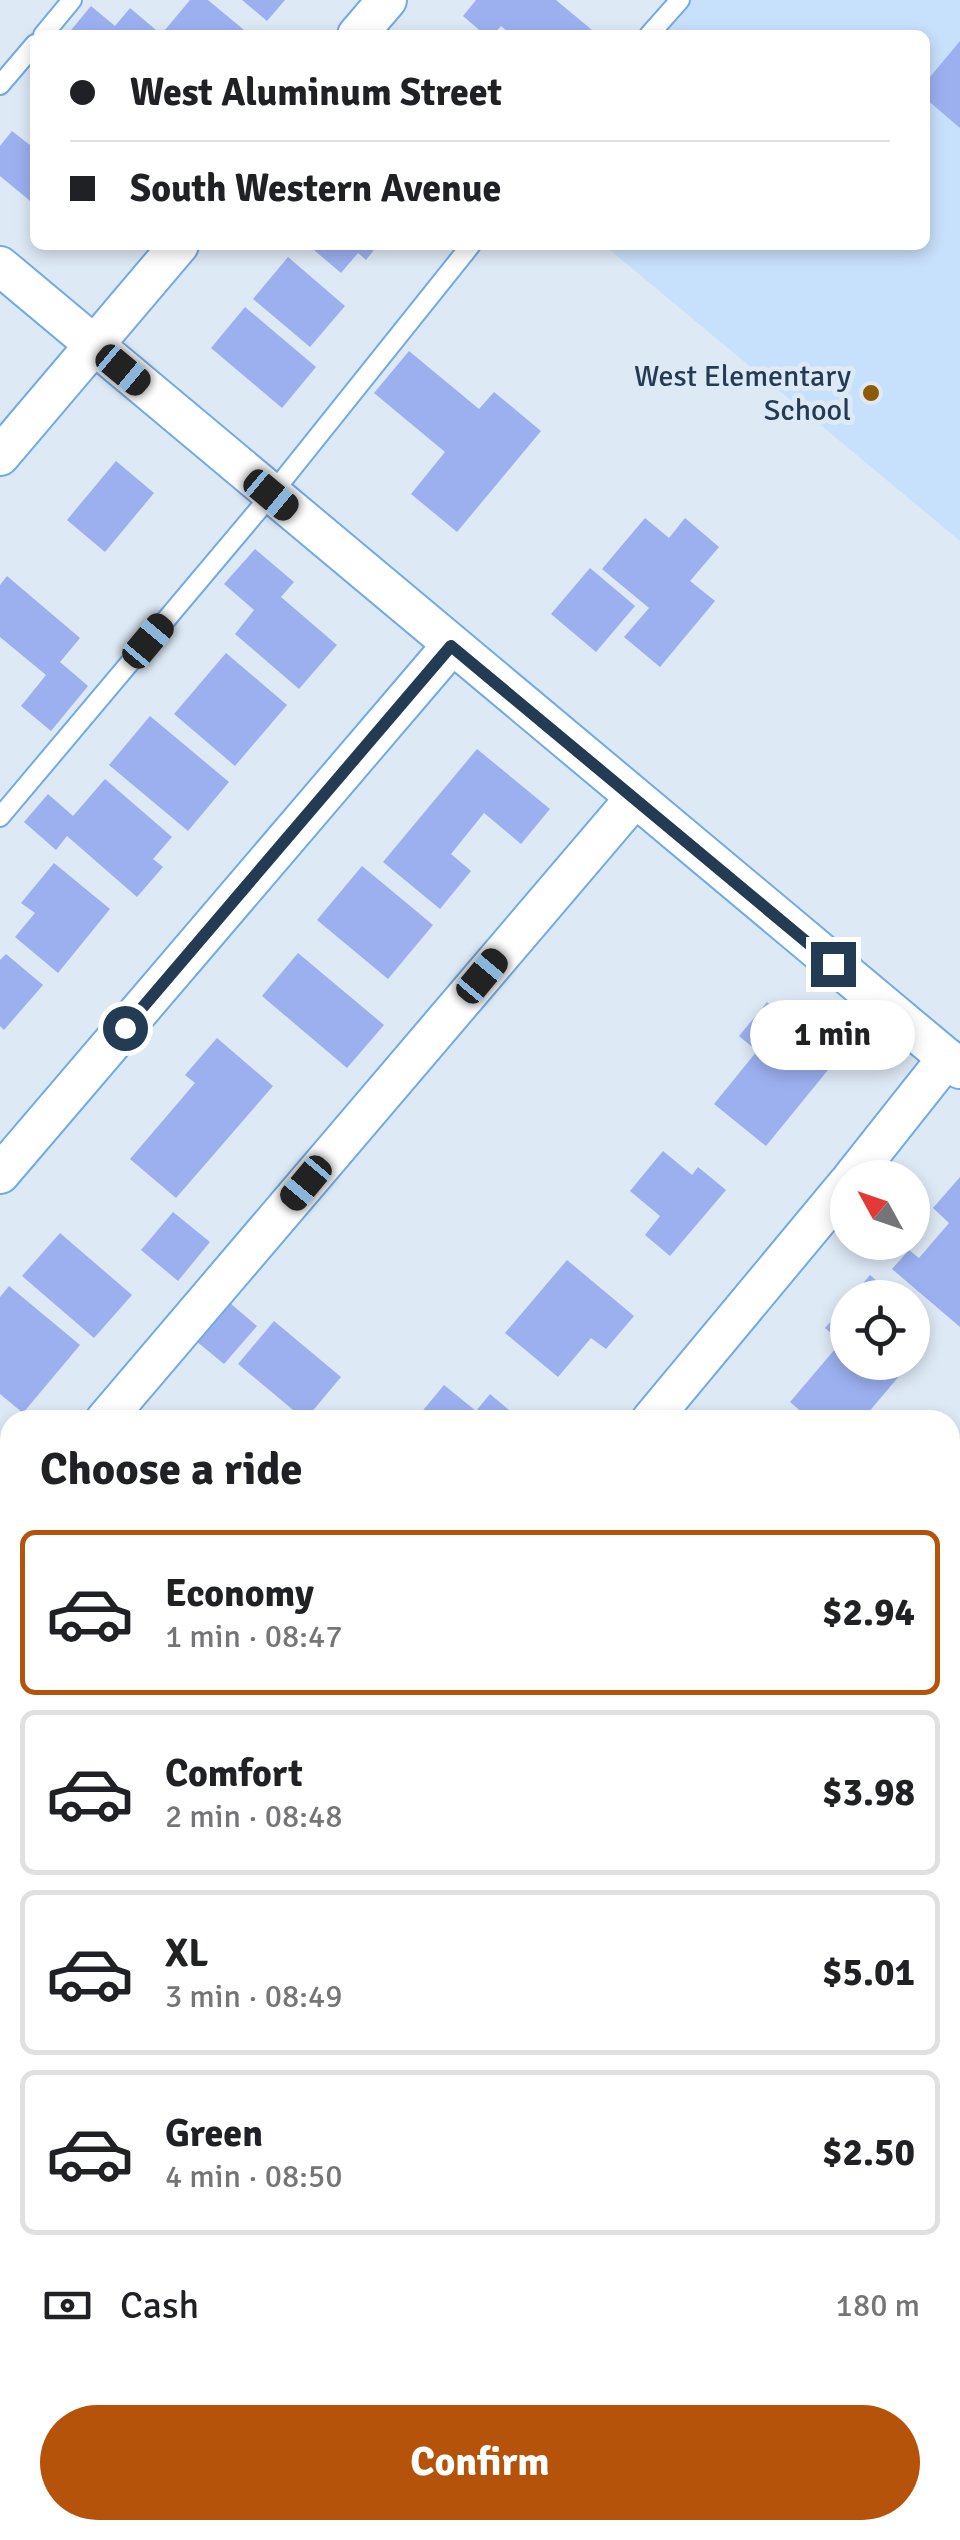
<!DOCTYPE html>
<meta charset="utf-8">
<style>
body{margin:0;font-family:Signika,sans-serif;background:#f2f2f2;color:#202124;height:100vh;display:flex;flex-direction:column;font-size:38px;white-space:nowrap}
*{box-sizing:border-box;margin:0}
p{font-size:32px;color:#757577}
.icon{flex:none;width:55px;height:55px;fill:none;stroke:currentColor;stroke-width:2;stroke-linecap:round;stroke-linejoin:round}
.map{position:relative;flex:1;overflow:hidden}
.side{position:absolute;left:0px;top:1410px;width:960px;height:1130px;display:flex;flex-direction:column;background:#fff;border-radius:30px 30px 0 0;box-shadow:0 5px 15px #0003}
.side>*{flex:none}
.banner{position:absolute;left:30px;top:30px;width:900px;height:220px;border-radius:15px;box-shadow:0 5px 15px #0003;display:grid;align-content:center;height:220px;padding:0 40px;background:#fff}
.needle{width:65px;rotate:310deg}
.buttons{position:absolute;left:830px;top:1160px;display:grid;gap:20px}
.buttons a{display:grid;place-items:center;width:100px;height:100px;border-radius:50%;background:#fff;box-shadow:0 5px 15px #0003;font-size:50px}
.end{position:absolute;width:45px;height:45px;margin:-22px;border:12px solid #243b54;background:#fff;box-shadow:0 0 0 5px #fff}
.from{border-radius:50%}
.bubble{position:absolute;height:70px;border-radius:35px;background:#fff;box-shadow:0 5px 15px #0003;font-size:32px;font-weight:700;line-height:70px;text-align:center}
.car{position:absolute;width:30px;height:60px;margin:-30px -15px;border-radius:12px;box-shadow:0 0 8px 2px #0007;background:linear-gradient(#222 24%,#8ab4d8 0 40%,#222 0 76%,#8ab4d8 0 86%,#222 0)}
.banner b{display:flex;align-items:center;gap:35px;height:95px;font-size:38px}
.banner b+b{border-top:2px solid #e0e0e0}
.banner i{width:25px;height:25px;background:#202124}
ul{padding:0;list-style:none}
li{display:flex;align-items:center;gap:30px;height:165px;margin:0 20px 15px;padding:0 20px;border:5px solid #e0e0e0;border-radius:15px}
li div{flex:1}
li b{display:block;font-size:38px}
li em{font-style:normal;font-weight:700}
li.on{border-color:#b45309}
li>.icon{width:90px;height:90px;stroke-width:1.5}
h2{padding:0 40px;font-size:45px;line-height:120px}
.pay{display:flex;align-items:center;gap:25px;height:110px;padding:0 40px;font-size:38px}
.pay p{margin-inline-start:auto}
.action{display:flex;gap:20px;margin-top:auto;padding:20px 40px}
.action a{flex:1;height:115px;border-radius:60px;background:#b45309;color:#fff;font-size:40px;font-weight:700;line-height:115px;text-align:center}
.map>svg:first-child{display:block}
.built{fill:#c7e0fb}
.green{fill:#bfdaa8}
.building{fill:#9cb0f0}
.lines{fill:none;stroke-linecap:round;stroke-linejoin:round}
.service-casing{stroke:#72aae6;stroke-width:22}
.minor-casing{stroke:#72aae6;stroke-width:42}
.service{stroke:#fff;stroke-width:18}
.minor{stroke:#fff;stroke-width:38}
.route{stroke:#243b54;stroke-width:12}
.poi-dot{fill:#8d5a07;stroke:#dde9f5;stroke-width:4}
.labels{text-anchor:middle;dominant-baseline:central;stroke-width:10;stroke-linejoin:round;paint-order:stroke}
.poi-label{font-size:30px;fill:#243b54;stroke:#dde9f5;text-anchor:end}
</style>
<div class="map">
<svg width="960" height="2540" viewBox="0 0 960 2540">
<rect width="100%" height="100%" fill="#dde9f5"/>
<path class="built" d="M673 0H960V541L604 245H925V35H644Z"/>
<path class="green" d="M950 1507 960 1516V1921L950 1934Z"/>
<g class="building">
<path d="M190 0H208L250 35H171L165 30Z"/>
<path d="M242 0H285L267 21Z"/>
<path d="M476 0H556L598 35H512L501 26 493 35H485L463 16Z"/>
<path d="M91 6 115 26 130 8 162 35H67Z"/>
<path d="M960 41V128L925 98V83Z"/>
<path d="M12 131 35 149V205L0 176V146Z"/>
<path d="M308 245H378L366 260 358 253 341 273Z"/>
<path d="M288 257 345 306 310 347 253 299Z"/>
<path d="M245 307 316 367 282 408 211 348Z"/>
<path d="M409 351 479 409 494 392 541 431 457 532 411 494 445 452 374 393Z"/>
<path d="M116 461 154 493 105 552 67 520Z"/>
<path d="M645 518 669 538 685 518 719 547 690 581 715 601 660 667 624 637 649 608 602 569Z"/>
<path d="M255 549 294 582 281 597 337 645 299 689 235 634 254 610 224 584Z"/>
<path d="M590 568 635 606 596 652 551 614Z"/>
<path d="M7 576 80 638 60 662 88 686 51 731 21 706 46 675 0 637V585Z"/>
<path d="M226 653 287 705 235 766 174 714Z"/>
<path d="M150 716 229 782 188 831 109 765Z"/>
<path d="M477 749 550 809 521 844 484 813 451 854 471 871 440 909 383 862Z"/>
<path d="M105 779 172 837 153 859 163 867 137 897 67 836 56 850 24 822 48 794 73 816Z"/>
<path d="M54 863 110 909 58 973 15 937 35 913 21 903Z"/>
<path d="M362 866 433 925 388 979 317 920Z"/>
<path d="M298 953 384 1025 347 1068 262 996Z"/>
<path d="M6 954 43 985 4 1030 0 1026V960Z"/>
<path d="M767 1002 837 1059 766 1146 714 1104 757 1051 739 1036Z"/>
<path d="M217 1038 273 1086 176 1198 130 1159 195 1083 185 1075Z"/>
<path d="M663 1151 692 1175 698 1167 726 1190 670 1256 645 1235 660 1216 630 1191Z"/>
<path d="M960 1177V1327L892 1269 909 1250 919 1258 949 1223 933 1208Z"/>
<path d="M173 1212 210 1242 178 1281 141 1250Z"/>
<path d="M60 1233 132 1295 94 1338 22 1276Z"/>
<path d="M567 1260 634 1316 606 1349 591 1338 558 1377 505 1333Z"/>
<path d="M870 1275 896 1298H851Z"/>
<path d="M9 1286 80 1345 23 1413 0 1394V1297Z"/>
<path d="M223 1297 257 1326 224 1364 190 1336Z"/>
<path d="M848 1302V1362H911L862 1420H811L790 1402 841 1342 825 1328Z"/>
<path d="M274 1321 341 1377 305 1420 238 1364Z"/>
<path d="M444 1385 476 1411 490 1394 521 1420H415Z"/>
<path d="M10 1580V1685L7 1689 0 1683V1592Z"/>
<path d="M0 2010 10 2019V2069L0 2080Z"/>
<path d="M960 2104V2243L950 2235V2117Z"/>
</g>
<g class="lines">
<defs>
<g id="service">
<path d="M43 35 72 0"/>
<path d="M649 35 680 0"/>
<path d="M0 85 35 44"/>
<path d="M0 817 271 495 471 245"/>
</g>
<g id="minor">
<path d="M357 35 387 0"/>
<path d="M0 266 960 1069"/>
<path d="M0 456 179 245"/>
<path d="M0 1174 451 646"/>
<path d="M852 1178 947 1058"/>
<path d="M105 1420 634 799"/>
<path d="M651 1420 848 1183"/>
<path d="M0 1465 10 1473"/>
<path d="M0 1546 10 1533"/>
<path d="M950 1989 960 1975"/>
<path d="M0 2194 10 2182"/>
<path d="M0 2224 10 2232"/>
</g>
</defs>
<use href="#service" class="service-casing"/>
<use href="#minor" class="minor-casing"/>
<use href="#service" class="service"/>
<use href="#minor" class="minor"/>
</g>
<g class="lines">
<path class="route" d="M125 1028 451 646 833 964"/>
</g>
<circle class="poi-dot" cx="871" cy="393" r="10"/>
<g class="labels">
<g class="poi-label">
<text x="851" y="376">West Elementary<tspan x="851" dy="34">School</tspan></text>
</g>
</g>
</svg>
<div class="buttons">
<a><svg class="needle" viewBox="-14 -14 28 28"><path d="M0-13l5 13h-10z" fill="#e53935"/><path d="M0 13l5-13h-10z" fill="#757577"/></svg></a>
<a><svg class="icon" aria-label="locate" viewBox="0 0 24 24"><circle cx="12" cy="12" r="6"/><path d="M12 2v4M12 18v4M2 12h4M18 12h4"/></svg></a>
</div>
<i class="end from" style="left:125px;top:1028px"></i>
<i class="end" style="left:833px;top:964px"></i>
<div class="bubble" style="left:750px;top:1000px;width:165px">1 min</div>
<i class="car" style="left:123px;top:370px;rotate:130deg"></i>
<i class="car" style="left:271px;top:495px;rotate:130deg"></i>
<i class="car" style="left:148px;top:641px;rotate:40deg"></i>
<i class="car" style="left:482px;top:976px;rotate:40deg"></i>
<i class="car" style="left:306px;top:1183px;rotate:220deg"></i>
<div class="banner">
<b><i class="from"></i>West Aluminum Street</b>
<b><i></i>South Western Avenue</b>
</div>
<section class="side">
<h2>Choose a ride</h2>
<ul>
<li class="on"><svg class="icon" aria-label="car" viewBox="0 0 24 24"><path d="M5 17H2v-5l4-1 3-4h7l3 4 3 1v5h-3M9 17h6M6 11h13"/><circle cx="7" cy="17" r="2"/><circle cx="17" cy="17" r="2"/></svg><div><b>Economy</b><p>1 min · 08:47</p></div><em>$2.94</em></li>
<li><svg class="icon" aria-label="car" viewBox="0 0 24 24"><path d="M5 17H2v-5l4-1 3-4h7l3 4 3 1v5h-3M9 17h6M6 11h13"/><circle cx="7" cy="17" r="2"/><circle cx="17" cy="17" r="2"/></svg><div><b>Comfort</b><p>2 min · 08:48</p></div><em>$3.98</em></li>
<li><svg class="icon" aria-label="car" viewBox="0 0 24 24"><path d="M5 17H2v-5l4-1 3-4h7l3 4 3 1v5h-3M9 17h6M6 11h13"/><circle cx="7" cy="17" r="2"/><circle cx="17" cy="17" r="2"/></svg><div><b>XL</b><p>3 min · 08:49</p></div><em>$5.01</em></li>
<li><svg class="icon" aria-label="car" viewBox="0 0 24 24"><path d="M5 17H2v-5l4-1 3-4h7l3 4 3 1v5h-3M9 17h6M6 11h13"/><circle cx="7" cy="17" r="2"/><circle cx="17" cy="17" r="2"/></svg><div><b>Green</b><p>4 min · 08:50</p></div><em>$2.50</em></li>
</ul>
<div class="pay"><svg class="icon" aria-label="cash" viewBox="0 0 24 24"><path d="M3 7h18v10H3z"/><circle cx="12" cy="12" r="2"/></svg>Cash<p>180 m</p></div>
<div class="action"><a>Confirm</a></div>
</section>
</div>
